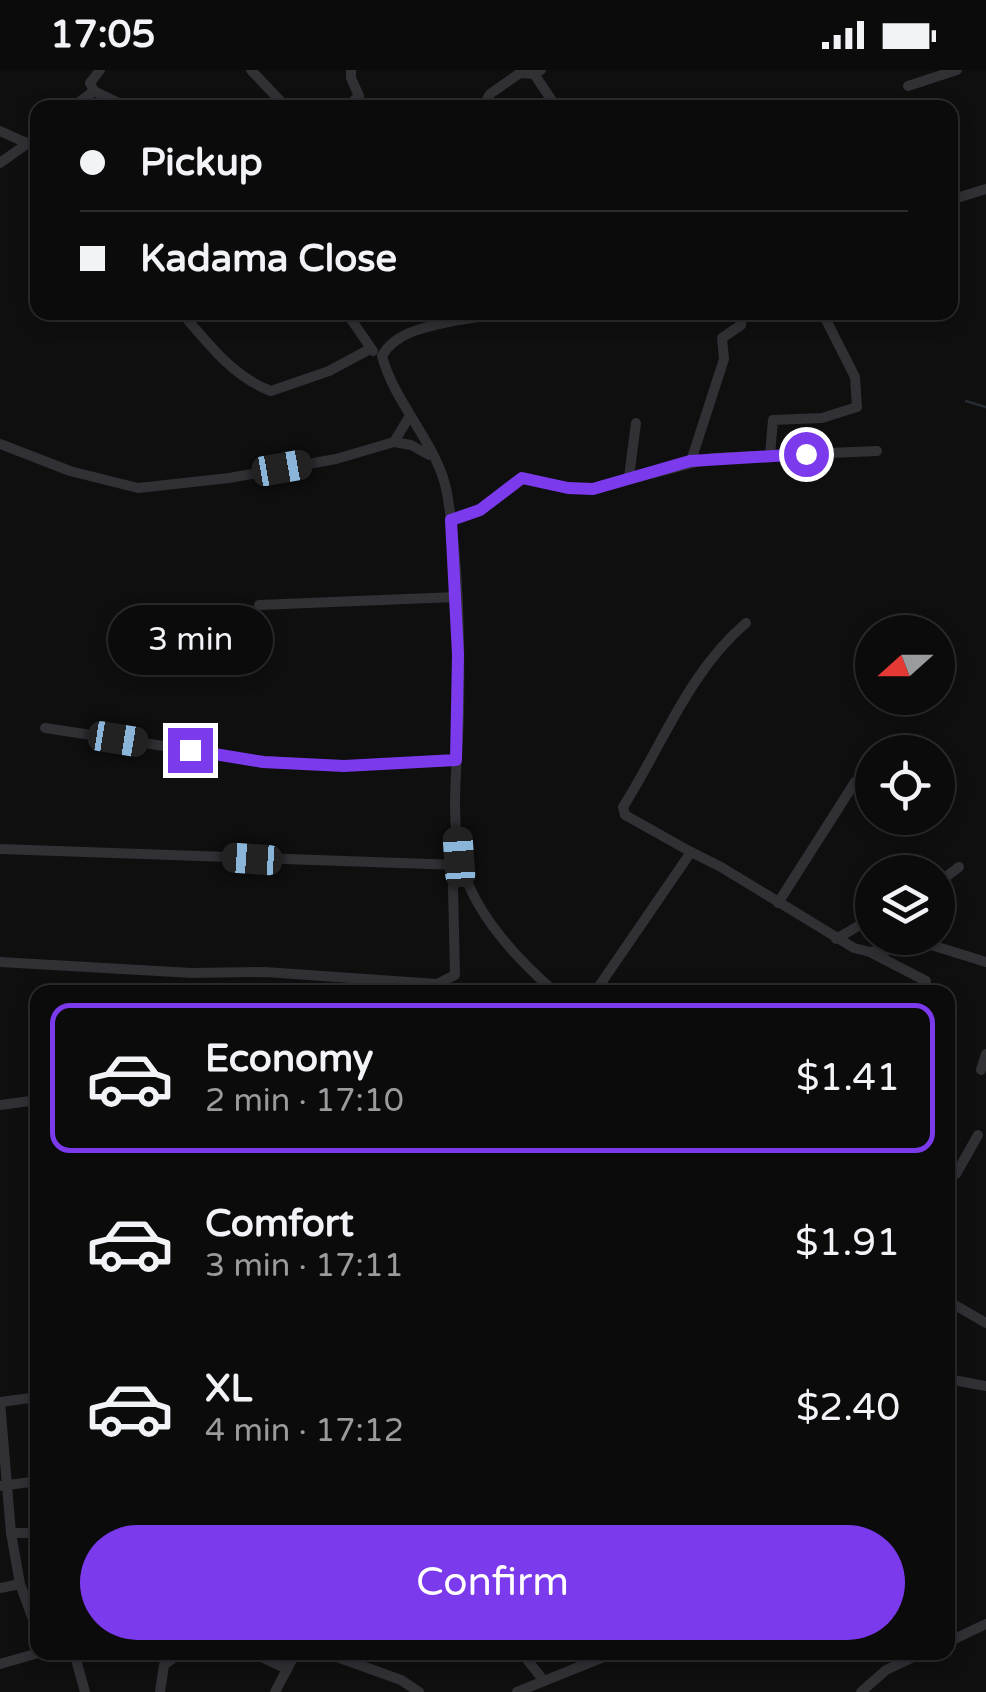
<!DOCTYPE html>
<meta charset="utf-8">
<style>
body{margin:0;font-family:"Varela Round",sans-serif;background:#19191a;color:#f1f3f6;height:100vh;display:flex;flex-direction:column;font-size:38px;white-space:nowrap}
*{box-sizing:border-box;margin:0}
p{font-size:32px;color:#9a9b9d}
.icon{flex:none;width:55px;height:55px;fill:none;stroke:currentColor;stroke-width:2;stroke-linecap:round;stroke-linejoin:round}
.map{position:relative;flex:1;overflow:hidden}
.sheet{position:absolute;left:30px;top:915px;width:925px;height:675px;display:flex;flex-direction:column;background:#0b0b0c;border-radius:20px;box-shadow:0 5px 15px #0003,0 0 0 2px #2b2b2d}
.sheet>*{flex:none}
.top-card{position:absolute;left:30px;top:30px;width:928px;height:220px;border-radius:20px;box-shadow:0 5px 15px #0003,0 0 0 2px #2b2b2d;display:grid;align-content:center;height:220px;padding:0 50px;background:#0b0b0c}
.needle{width:65px;rotate:249deg}
.buttons{position:absolute;left:855px;top:545px;display:grid;gap:20px}
.buttons a{display:grid;place-items:center;width:100px;height:100px;border-radius:50%;background:#0b0b0c;box-shadow:0 5px 15px #0003,0 0 0 2px #2b2b2d;font-size:50px}
.end{position:absolute;width:45px;height:45px;margin:-22px;border:12px solid #7c3aed;background:#fff;box-shadow:0 0 0 5px #fff}
.from{border-radius:50%}
.bubble{position:absolute;height:70px;border-radius:35px;background:#0b0b0c;box-shadow:0 5px 15px #0003,0 0 0 2px #2b2b2d;font-size:32px;font-weight:600;line-height:70px;text-align:center}
.car{position:absolute;width:30px;height:60px;margin:-30px -15px;border-radius:12px;box-shadow:0 0 8px 2px #0007;background:linear-gradient(#222 24%,#8ab4d8 0 40%,#222 0 76%,#8ab4d8 0 86%,#222 0)}
.top-card b{display:flex;align-items:center;gap:35px;height:95px;font-size:38px}
.top-card b+b{border-top:2px solid #2b2b2d}
.top-card i{width:25px;height:25px;background:#f1f3f6}
ul{padding:18px 0 0;list-style:none}
li{display:flex;align-items:center;gap:30px;height:150px;margin:0 20px 15px;padding:0 30px;border:5px solid transparent;border-radius:20px}
li div{flex:1}
li b{display:block;font-size:38px}
li em{font-style:normal;font-weight:600}
li.on{border-color:#7c3aed}
li>.icon{width:90px;height:90px;stroke-width:1.5}
.primary-button{display:flex;gap:20px;margin-top:auto;padding:20px 50px}
.primary-button a{flex:1;height:115px;border-radius:60px;background:#7c3aed;color:#fff;font-size:40px;font-weight:600;line-height:115px;text-align:center}
.status{display:flex;justify-content:space-between;align-items:center;height:70px;padding:0 50px;background:#0b0b0c;direction:ltr}
.status svg{height:28px;fill:currentColor}
.map>svg:first-child{display:block}
.lines{fill:none;stroke-linecap:round;stroke-linejoin:round}
.stream{stroke:#252c33;stroke-width:2.5}
.minor{stroke:#303035;stroke-width:10}
.route{stroke:#7c3aed;stroke-width:12}
</style>
<div class="status"><b>17:05</b><svg viewBox="0 0 49 12"><path d="M0 12V9h3v3zM5 12V6h3v6zM10 12V3h3v9zM15 12V0h3v12zM26 1h20v11H26zM47 4h2v5h-2z"/></svg></div>
<div class="map">
<svg width="986" height="1622" viewBox="0 0 986 1622">
<rect width="100%" height="100%" fill="#0f0f10"/>
<g class="lines">
<path class="stream" d="M966 331 986 337"/>
<g class="minor">
<path d="M251 0 287 38"/>
<path d="M534 4 557 38"/>
<path d="M908 16 957 0"/>
<path d="M94 21 90 13 100 0"/>
<path d="M71 38 94 21 129 38"/>
<path d="M346 38 359 26 351 8V0"/>
<path d="M482 38 490 24 520 3 534 4 541 0"/>
<path d="M776 38 781 34"/>
<path d="M0 61 29 74 38 82"/>
<path d="M0 93 38 66"/>
<path d="M950 130 986 119"/>
<path d="M181 242C207 272 233 307 271 321L329 301 370 279"/>
<path d="M346 242 373 281"/>
<path d="M458 242V250C432 256 396 260 382 286 395 335 438 374 447 423 459 494 460 571 459 643 458 690 450 741 460 788 471 840 517 889 555 922"/>
<path d="M458 250 514 242"/>
<path d="M394 372 409 347"/>
<path d="M0 374 70 401 138 418 229 408 336 389 394 372 411 375 429 385"/>
<path d="M770 385 773 350 822 348 857 337 855 307 822 242"/>
<path d="M691 391 724 289 722 268 741 255 742 242"/>
<path d="M629 407 636 353"/>
<path d="M451 449 480 440 522 408 568 418 593 419 712 388 877 381"/>
<path d="M259 535 456 527"/>
<path d="M45 658 263 691 344 696 456 690"/>
<path d="M0 779 458 795"/>
<path d="M691 782 625 745 623 737C662 676 689 601 746 553"/>
<path d="M938 813 959 797"/>
<path d="M778 833 855 712"/>
<path d="M836 869 872 848"/>
<path d="M878 880 886 868"/>
<path d="M870 882 926 911"/>
<path d="M0 892 192 903 265 902 437 914 455 905 453 817 459 788"/>
<path d="M595 922 691 782 721 797 854 878 870 882 931 875 986 892"/>
<path d="M981 1000 986 984"/>
<path d="M0 1035 38 1030"/>
<path d="M948 1107 956 1104 978 1065"/>
<path d="M948 1231 986 1253"/>
<path d="M948 1309 986 1316"/>
<path d="M38 1327 0 1332 11 1463 20 1514 38 1563"/>
<path d="M0 1416 38 1411"/>
<path d="M11 1463H38"/>
<path d="M0 1518 20 1514"/>
<path d="M948 1572 986 1554"/>
<path d="M74 1582 85 1622"/>
<path d="M251 1582 287 1599"/>
<path d="M323 1582 401 1610 419 1622"/>
<path d="M521 1582 544 1611"/>
<path d="M0 1594 42 1582"/>
<path d="M160 1622 164 1595 172 1589 174 1582"/>
<path d="M275 1622 296 1582"/>
<path d="M517 1622 616 1582"/>
<path d="M861 1622 886 1600 924 1582"/>
</g>
</g>
<g class="lines">
<path class="route" d="M190 680 263 692 344 696 456 690 458 585 451 450 480 440 522 408 568 418 593 419 690 391 806 384"/>
</g>
</svg>
<div class="buttons">
<a><svg class="needle" viewBox="-14 -14 28 28"><path d="M0-13l5 13h-10z" fill="#e53935"/><path d="M0 13l5-13h-10z" fill="#9a9b9d"/></svg></a>
<a><svg class="icon" aria-label="locate" viewBox="0 0 24 24"><circle cx="12" cy="12" r="6"/><path d="M12 2v4M12 18v4M2 12h4M18 12h4"/></svg></a>
<a><svg class="icon" aria-label="layers" viewBox="0 0 24 24"><path d="M12 4l9 5-9 5-9-5zM3 14l9 5 9-5"/></svg></a>
</div>
<i class="end from" style="left:806px;top:384px"></i>
<i class="end" style="left:190px;top:680px"></i>
<div class="bubble" style="left:108px;top:535px;width:165px">3 min</div>
<i class="car" style="left:282px;top:398px;rotate:80deg"></i>
<i class="car" style="left:118px;top:669px;rotate:99deg"></i>
<i class="car" style="left:459px;top:787px;rotate:356deg"></i>
<i class="car" style="left:252px;top:789px;rotate:274deg"></i>
<div class="top-card">
<b><i class="from"></i>Pickup</b>
<b><i></i>Kadama Close</b>
</div>
<section class="sheet">
<ul>
<li class="on"><svg class="icon" aria-label="car" viewBox="0 0 24 24"><path d="M5 17H2v-5l4-1 3-4h7l3 4 3 1v5h-3M9 17h6M6 11h13"/><circle cx="7" cy="17" r="2"/><circle cx="17" cy="17" r="2"/></svg><div><b>Economy</b><p>2 min · 17:10</p></div><em>$1.41</em></li>
<li><svg class="icon" aria-label="car" viewBox="0 0 24 24"><path d="M5 17H2v-5l4-1 3-4h7l3 4 3 1v5h-3M9 17h6M6 11h13"/><circle cx="7" cy="17" r="2"/><circle cx="17" cy="17" r="2"/></svg><div><b>Comfort</b><p>3 min · 17:11</p></div><em>$1.91</em></li>
<li><svg class="icon" aria-label="car" viewBox="0 0 24 24"><path d="M5 17H2v-5l4-1 3-4h7l3 4 3 1v5h-3M9 17h6M6 11h13"/><circle cx="7" cy="17" r="2"/><circle cx="17" cy="17" r="2"/></svg><div><b>XL</b><p>4 min · 17:12</p></div><em>$2.40</em></li>
</ul>
<div class="primary-button"><a>Confirm</a></div>
</section>
</div>
